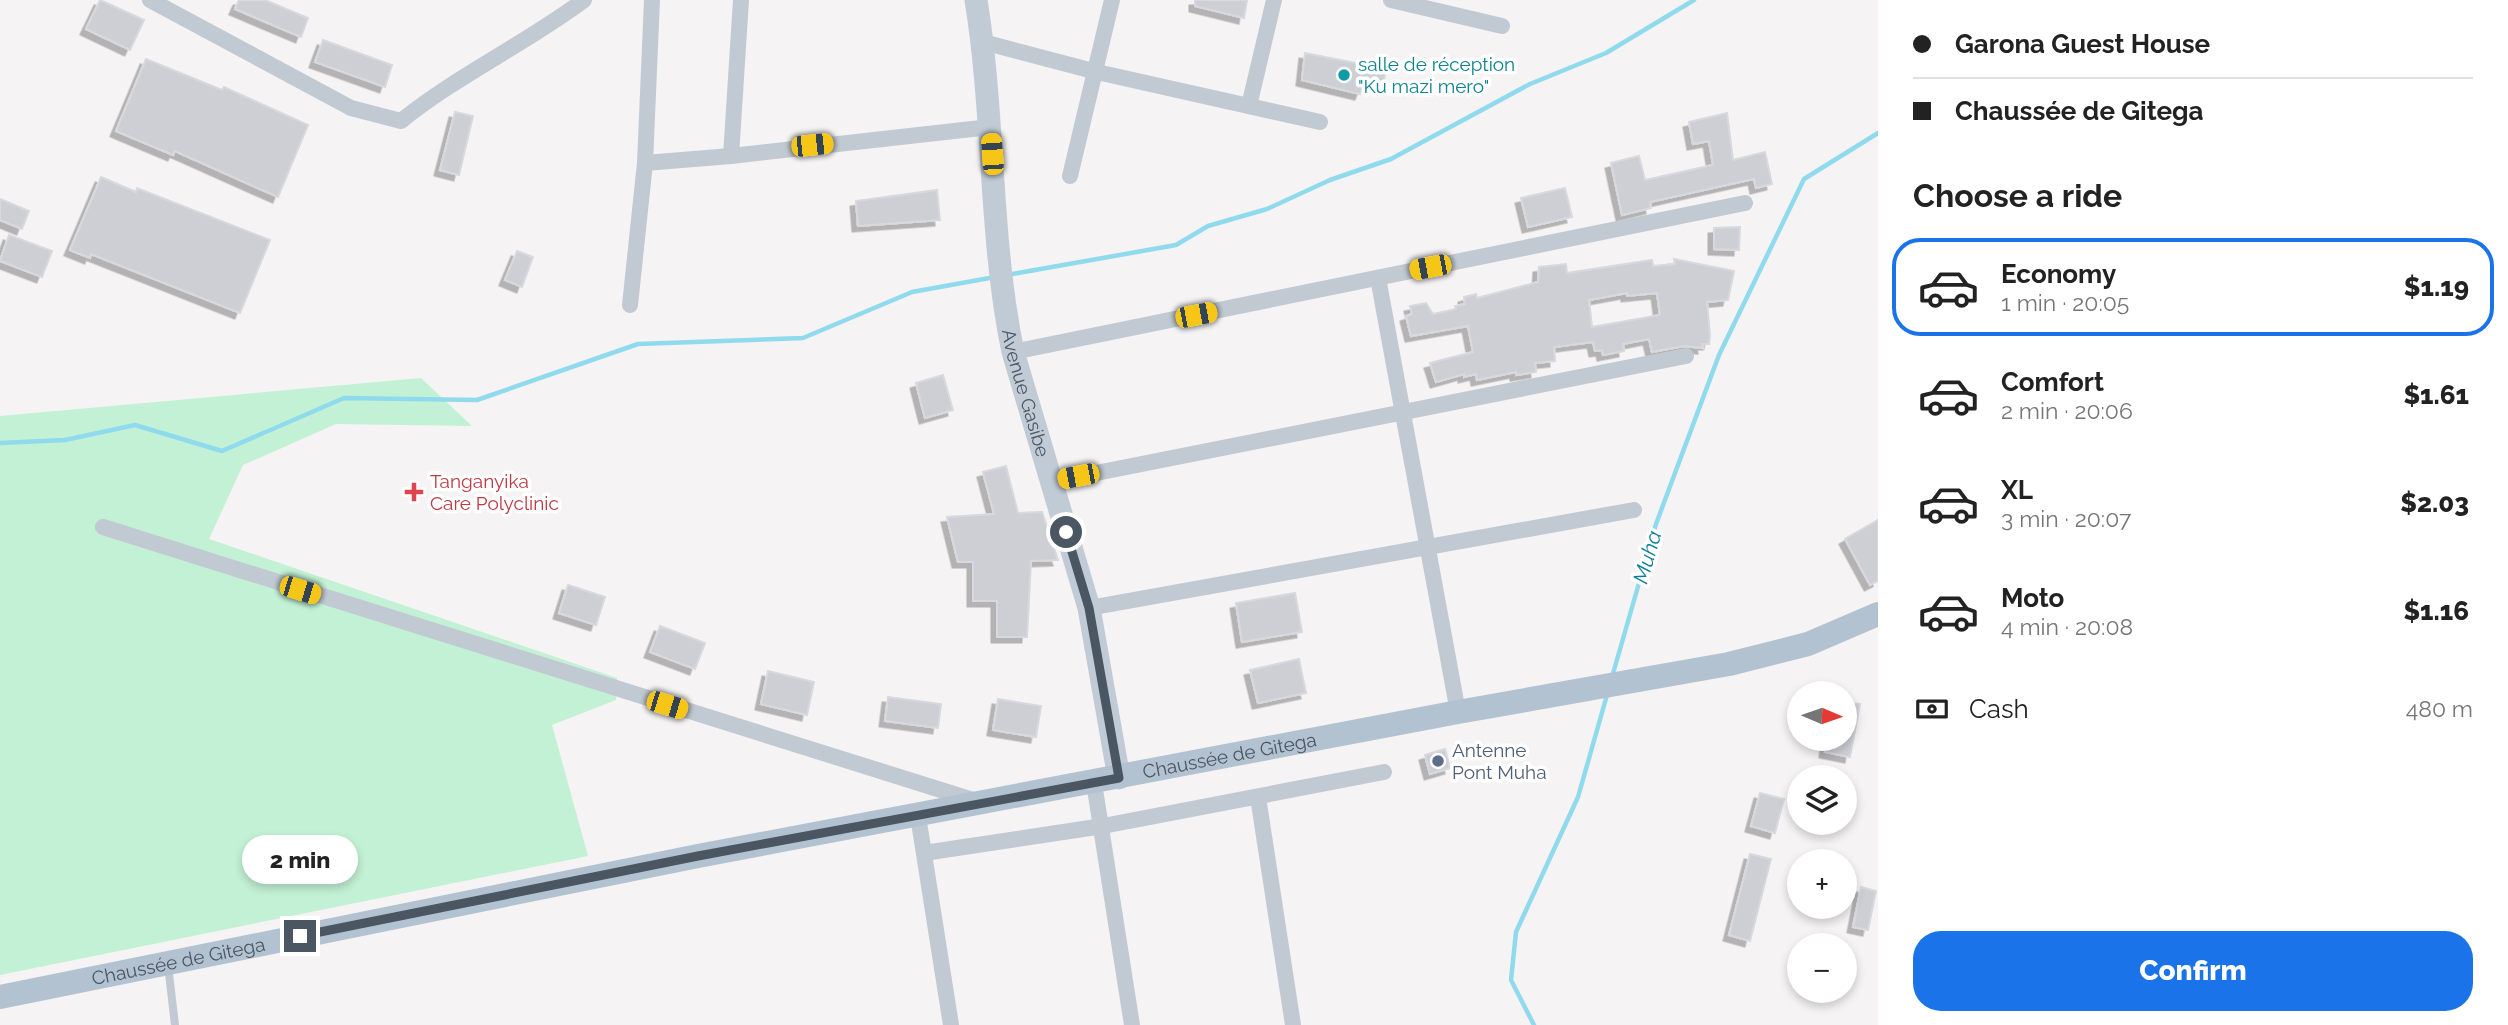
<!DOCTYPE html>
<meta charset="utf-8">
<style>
body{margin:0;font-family:Raleway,sans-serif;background:#f6f6f6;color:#222;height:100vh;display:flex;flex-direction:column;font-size:26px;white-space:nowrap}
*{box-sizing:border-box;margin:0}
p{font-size:23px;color:#767676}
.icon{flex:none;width:38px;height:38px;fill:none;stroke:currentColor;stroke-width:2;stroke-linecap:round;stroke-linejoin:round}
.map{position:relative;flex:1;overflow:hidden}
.side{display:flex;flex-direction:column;background:#fff;width:630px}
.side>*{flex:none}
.hud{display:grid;align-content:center;height:154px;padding:0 35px;background:#fff}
.needle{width:46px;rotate:92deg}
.controls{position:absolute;left:1787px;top:681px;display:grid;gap:14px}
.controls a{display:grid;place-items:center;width:70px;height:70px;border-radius:50%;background:#fff;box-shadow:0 4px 10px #0003;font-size:35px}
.end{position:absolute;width:32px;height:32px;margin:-16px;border:9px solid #4a5661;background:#fff;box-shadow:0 0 0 4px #fff}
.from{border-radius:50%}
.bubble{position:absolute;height:49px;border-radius:24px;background:#fff;box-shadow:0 4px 10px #0003;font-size:23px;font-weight:800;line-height:49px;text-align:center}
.car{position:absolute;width:21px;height:42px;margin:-21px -10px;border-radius:9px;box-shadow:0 0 5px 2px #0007;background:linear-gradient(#f5c518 24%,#345 0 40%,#f5c518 0 76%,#345 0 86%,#f5c518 0)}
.hud b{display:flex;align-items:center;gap:24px;height:66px;font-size:26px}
.hud b+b{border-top:2px solid #e0e0e0}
.hud i{width:18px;height:18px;background:#222}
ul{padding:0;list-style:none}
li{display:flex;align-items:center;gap:21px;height:98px;margin:0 14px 10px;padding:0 21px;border:4px solid transparent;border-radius:28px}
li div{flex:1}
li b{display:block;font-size:26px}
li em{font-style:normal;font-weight:800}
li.active{border-color:#1a73e8}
li>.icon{width:63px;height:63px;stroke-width:1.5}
h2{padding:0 35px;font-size:32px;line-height:84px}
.pay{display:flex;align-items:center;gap:18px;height:77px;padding:0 35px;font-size:26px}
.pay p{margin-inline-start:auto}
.action{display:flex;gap:14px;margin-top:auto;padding:14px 35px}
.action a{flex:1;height:80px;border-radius:28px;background:#1a73e8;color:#fff;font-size:28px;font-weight:800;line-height:80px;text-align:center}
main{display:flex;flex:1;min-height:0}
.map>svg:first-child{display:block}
.green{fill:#c3f1d5}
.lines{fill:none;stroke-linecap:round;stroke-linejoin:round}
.stream{stroke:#90daee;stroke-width:4.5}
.building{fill:#cdcfd5;stroke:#d7d9de;stroke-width:2;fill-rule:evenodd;filter:url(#shadow)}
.lane{stroke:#c1cad2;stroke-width:8}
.street{stroke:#c1cad2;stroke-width:16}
.secondary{stroke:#c1cbd6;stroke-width:23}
.primary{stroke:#b3c2d1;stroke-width:24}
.route{stroke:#4a5661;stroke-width:9}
.culture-dot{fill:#0f9aa8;stroke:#fff;stroke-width:2.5}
.health-dot{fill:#e0444e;stroke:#fff;stroke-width:2.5}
.service-dot{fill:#5c6f8a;stroke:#fff;stroke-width:2.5}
.labels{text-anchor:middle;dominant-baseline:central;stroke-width:7;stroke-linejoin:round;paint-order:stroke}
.culture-label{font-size:19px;fill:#0d838f;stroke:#fff;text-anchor:start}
.street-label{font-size:19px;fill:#4a5661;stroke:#fff}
.health-label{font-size:19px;fill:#be3a42;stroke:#fff;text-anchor:start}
.service-label{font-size:19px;fill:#4e5e75;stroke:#fff;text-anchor:start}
.water-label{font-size:21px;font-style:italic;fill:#0c7c9b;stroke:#fff}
</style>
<main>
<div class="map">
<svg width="1878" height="1025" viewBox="0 0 1878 1025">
<defs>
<filter id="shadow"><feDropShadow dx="-5.5" dy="5.5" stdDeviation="0" flood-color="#0004"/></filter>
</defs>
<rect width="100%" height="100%" fill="#f5f3f3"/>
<path class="green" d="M421 378 472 426 336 424 243 465 209 539 617 678 616 700 552 725 588 856 0 975V416Z"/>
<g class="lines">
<g class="stream">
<path d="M1007 275 1176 245 1208 226 1267 209 1330 180 1391 159 1530 84 1606 53 1694 0"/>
<path d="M0 443 65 440 135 425 222 451 344 398 477 400 638 344 803 338 912 292 995 277"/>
<path d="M1612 677 1656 524 1719 355 1804 179 1878 133"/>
<path d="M1534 1025 1511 980 1516 932 1578 797 1607 695"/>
</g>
</g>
<g class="building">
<path d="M100 0 144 20 130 50 86 29Z"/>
<path d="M239 0H265L308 18 301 37 235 9Z"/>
<path d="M1195 0H1247L1244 18 1195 6Z"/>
<path d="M323 40 392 65 385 87 315 62Z"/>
<path d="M1305 53 1386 69 1383 88 1365 82 1360 94 1302 80Z"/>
<path d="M146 59 222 90 224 87 308 125 278 197 175 151 173 155 116 131Z"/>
<path d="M455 112 473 116 459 175 440 170Z"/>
<path d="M1727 113 1733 160 1765 152 1772 184 1756 188 1754 179 1749 180 1650 202 1651 208 1622 215 1611 163 1639 156 1645 180 1713 165 1709 141 1693 144 1689 122Z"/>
<path d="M101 177 136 192 137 188 270 240 240 313 91 254 90 258 70 250Z"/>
<path d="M1565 188 1572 217 1528 227 1521 198Z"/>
<path d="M937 190 940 220 858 226 856 201Z"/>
<path d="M0 199 29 211 22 229 0 220Z"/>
<path d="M1740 227 1739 250 1714 249V228Z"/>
<path d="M9 235 52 251 42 277 0 261Z"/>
<path d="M517 251 533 257 522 287 505 280Z"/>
<path d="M1674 259 1734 271 1728 300 1707 302 1710 335 1709 344H1702L1703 348 1684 346 1652 352 1649 339 1623 344 1624 351 1603 355 1602 350 1595 351 1593 342 1554 347 1555 361 1535 363 1536 372 1516 375V372L1477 380 1476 374 1464 377V374L1436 382 1430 363 1473 352 1468 326 1411 336 1406 316 1412 314 1410 306 1426 303 1433 314 1456 309 1455 306 1465 304 1464 297 1476 294 1477 298 1538 282 1539 267 1566 264 1567 273 1652 260 1653 266 1675 264ZM1627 293V296L1657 293 1660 315 1592 327 1589 300Z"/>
<path d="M943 375 953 410 925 418 916 383Z"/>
<path d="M1006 466 1018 513 1042 512 1058 560 1031 561 1027 637H997V601H973V562H958L947 517 994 514 983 472Z"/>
<path d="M1878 520V581L1870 585 1845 539Z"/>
<path d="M568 585 605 597 596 625 559 613Z"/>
<path d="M1295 593 1302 632 1242 642 1236 603Z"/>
<path d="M660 626 705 643 695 669 650 652Z"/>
<path d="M1299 659 1306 693 1258 703 1250 670Z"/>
<path d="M768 671 814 682 807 715 761 704Z"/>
<path d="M888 697 941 704 938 728 885 721Z"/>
<path d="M998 699 1041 706 1036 737 993 730Z"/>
<path d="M1844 701 1860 704 1850 757 1825 752 1827 738H1844Z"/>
<path d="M1445 749 1450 768 1430 774 1425 755Z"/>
<path d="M1760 793 1784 799 1775 833 1751 826Z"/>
<path d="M1750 854 1771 859 1750 941 1729 935Z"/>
<path d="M1861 887 1876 891 1868 930 1853 927Z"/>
</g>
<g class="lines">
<path class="lane" d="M168 965 175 1025"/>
<g class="street">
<path d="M150 0 351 108 401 121C458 75 525 44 584 0"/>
<path d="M1391 0 1502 26"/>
<path d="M983 42 1097 72 1320 122"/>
<path d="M1249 106 1274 0"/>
<path d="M731 156 741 0"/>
<path d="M645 163 731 156 990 127"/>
<path d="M1070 176 1112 0"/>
<path d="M1378 278 1458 712"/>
<path d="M630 305 645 163 652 0"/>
<path d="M1013 352 1745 203"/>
<path d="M1051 482 1686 356"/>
<path d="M103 527 976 801"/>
<path d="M1089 608 1634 510"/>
<path d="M1094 783 1132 1025"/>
<path d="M1258 797 1293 1025"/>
<path d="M918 816 951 1025"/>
<path d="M924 853 1103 826 1384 772"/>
</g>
<path class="secondary" id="s1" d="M976 0C995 117 989 237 1013 352L1089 608 1119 778"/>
<path class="primary" id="s2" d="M0 997 698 856 1458 712 1729 664 1808 644 1878 614"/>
</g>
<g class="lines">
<path class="route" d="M300 936 698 856 1119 778 1089 608 1066 532"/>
</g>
<circle class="culture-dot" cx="1344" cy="75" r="7"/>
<path class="health-dot" d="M410.5 481.5h7v7h7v7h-7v7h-7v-7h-7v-7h7z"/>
<circle class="service-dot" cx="1438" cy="761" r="7"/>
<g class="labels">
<g class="culture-label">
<text x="1358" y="64">salle de réception<tspan x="1358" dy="22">"Ku mazi mero"</tspan></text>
</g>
<g class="street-label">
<text stroke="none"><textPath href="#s1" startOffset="397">Avenue Gasibe</textPath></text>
<text stroke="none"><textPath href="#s2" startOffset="1253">Chaussée de Gitega</textPath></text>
<text stroke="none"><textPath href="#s2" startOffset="182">Chaussée de Gitega</textPath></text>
</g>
<g class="health-label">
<text x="430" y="481">Tanganyika<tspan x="430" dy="22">Care Polyclinic</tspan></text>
</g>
<g class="service-label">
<text x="1452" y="750">Antenne<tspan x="1452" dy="22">Pont Muha</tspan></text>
</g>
<g class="water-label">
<text transform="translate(1647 557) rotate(-74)">Muha</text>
</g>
</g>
</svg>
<div class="controls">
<a><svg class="needle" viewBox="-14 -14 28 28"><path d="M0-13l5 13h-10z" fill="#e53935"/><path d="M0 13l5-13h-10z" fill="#767676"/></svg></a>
<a><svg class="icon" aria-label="layers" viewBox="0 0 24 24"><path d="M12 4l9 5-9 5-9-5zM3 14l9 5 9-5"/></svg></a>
<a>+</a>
<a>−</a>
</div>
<i class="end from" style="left:1066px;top:532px"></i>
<i class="end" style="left:300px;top:936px"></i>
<div class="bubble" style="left:242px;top:835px;width:116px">2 min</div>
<i class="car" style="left:812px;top:145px;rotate:84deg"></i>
<i class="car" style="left:992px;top:154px;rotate:356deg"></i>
<i class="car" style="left:1430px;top:267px;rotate:259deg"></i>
<i class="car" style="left:1196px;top:315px;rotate:79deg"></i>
<i class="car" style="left:1078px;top:476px;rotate:259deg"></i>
<i class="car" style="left:300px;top:590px;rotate:107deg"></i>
<i class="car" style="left:667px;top:705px;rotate:107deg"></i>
</div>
<section class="side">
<div class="hud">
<b><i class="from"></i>Garona Guest House</b>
<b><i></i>Chaussée de Gitega</b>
</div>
<h2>Choose a ride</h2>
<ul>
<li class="active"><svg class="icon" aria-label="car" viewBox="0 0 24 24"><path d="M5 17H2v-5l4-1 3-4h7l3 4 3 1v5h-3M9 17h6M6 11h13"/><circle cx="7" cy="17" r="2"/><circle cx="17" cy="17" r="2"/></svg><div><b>Economy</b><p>1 min · 20:05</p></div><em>$1.19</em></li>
<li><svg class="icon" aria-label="car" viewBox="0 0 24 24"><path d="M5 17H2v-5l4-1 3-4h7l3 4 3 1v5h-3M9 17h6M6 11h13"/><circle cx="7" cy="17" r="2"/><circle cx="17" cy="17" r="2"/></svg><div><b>Comfort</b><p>2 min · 20:06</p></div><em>$1.61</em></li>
<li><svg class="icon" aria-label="car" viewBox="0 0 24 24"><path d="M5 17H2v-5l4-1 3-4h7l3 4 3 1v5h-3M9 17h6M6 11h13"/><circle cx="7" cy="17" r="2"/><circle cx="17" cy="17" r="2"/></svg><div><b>XL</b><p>3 min · 20:07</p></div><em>$2.03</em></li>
<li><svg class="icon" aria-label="car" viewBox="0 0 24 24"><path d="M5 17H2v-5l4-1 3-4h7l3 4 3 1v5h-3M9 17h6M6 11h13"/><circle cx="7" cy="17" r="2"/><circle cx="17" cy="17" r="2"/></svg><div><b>Moto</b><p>4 min · 20:08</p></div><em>$1.16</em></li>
</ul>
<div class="pay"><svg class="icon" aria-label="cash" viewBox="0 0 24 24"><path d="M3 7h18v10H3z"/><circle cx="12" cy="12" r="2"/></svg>Cash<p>480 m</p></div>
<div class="action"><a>Confirm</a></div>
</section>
</main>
